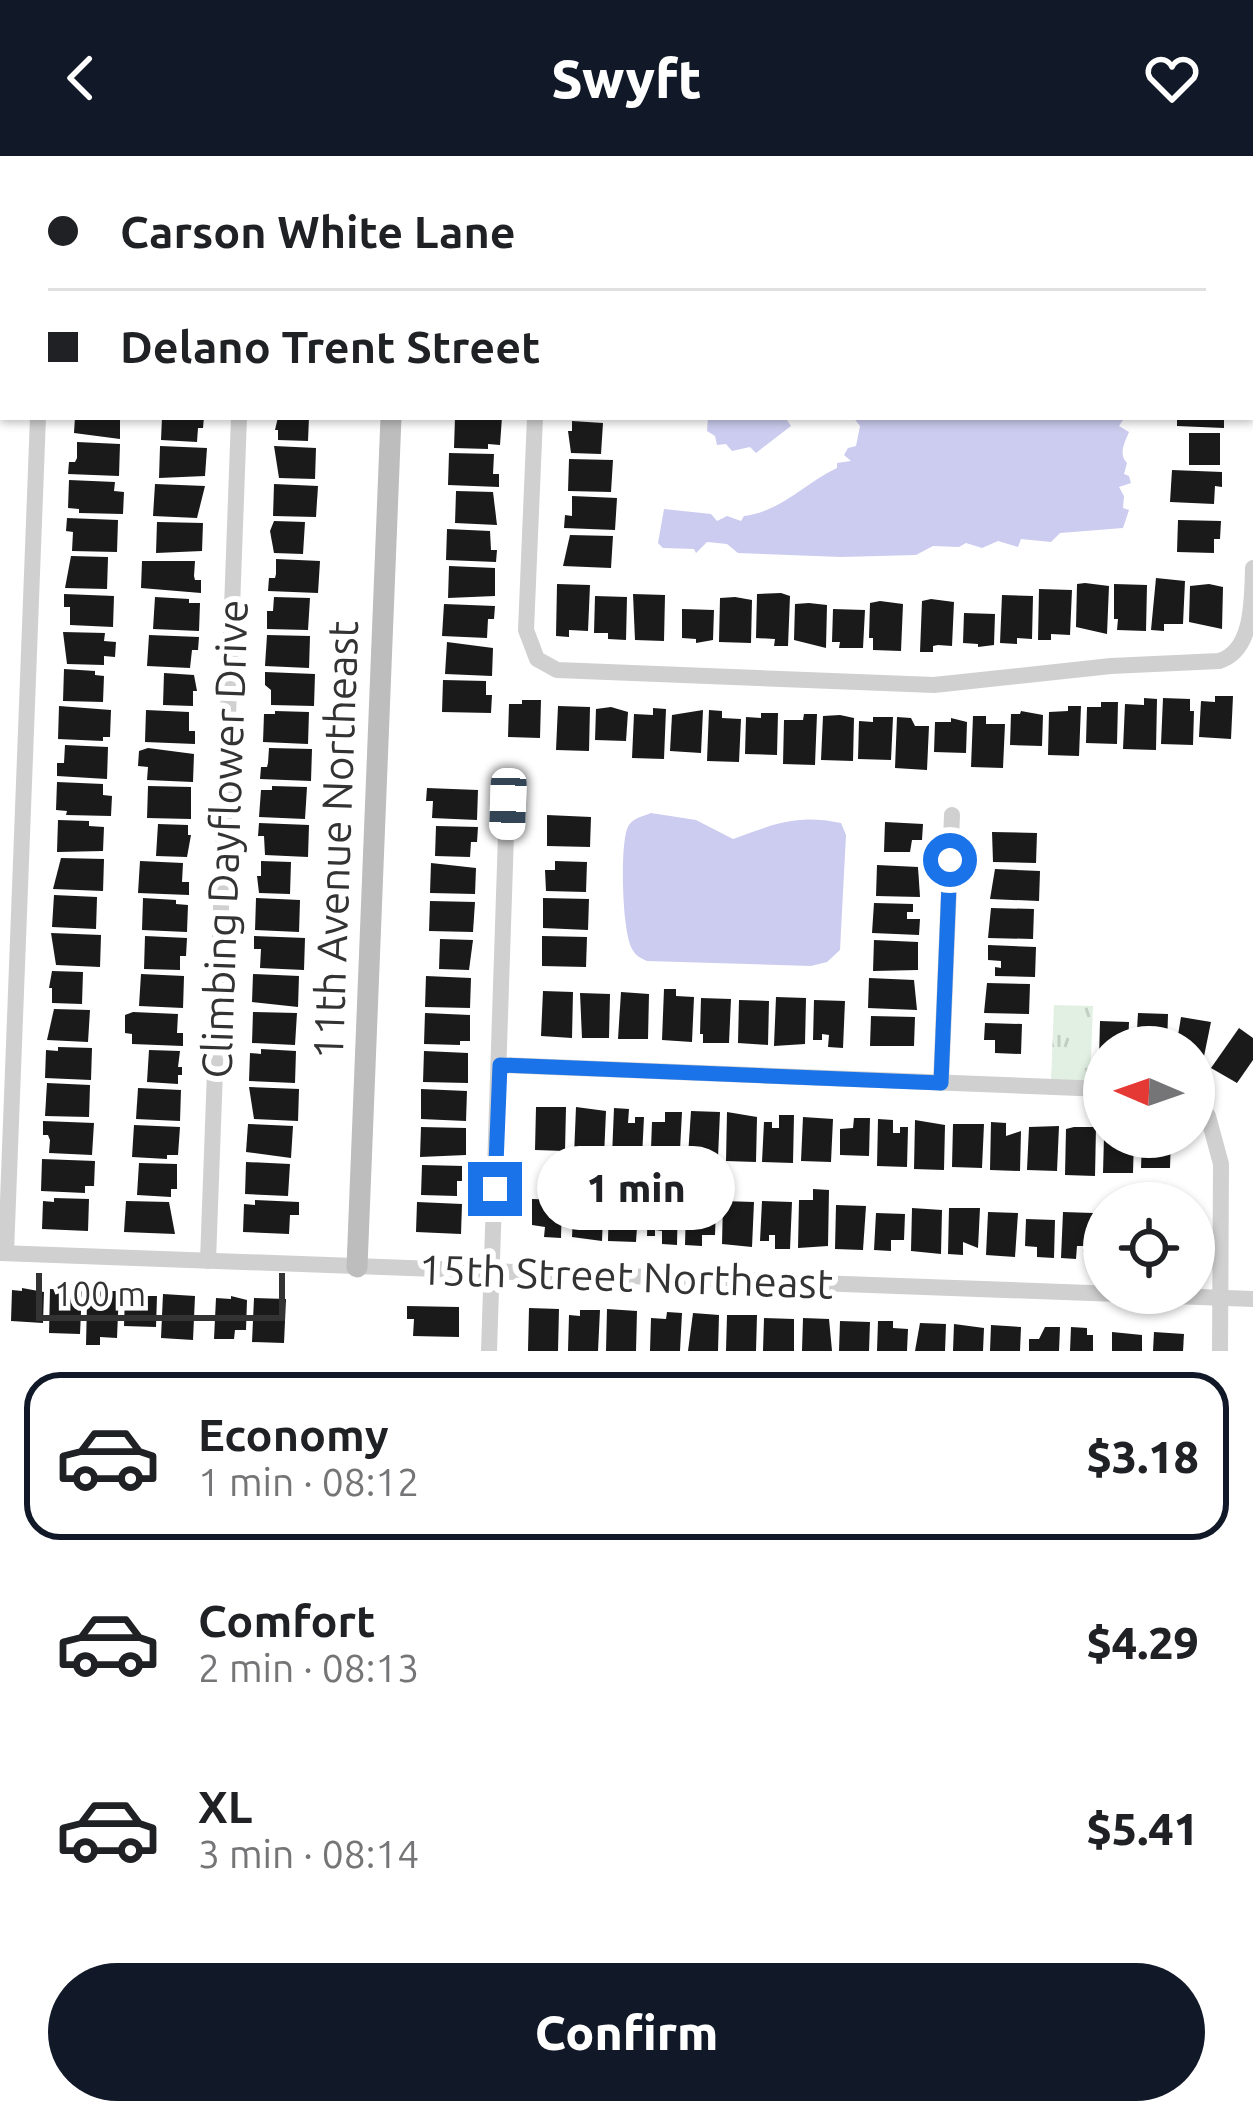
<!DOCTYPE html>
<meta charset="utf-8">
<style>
body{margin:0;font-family:Ubuntu,sans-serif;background:#f6f6f6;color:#202124;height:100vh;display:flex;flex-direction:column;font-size:45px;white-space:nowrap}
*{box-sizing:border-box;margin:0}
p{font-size:39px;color:#757577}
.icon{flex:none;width:66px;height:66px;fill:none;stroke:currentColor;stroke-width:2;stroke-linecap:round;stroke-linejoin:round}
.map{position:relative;height:1195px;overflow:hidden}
.drawer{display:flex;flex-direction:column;background:#fff;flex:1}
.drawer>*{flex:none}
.hud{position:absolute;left:0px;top:0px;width:1254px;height:264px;box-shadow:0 3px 9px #0004;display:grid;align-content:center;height:264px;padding:0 48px;background:#fff}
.needle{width:78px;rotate:272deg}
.fabs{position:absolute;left:1083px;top:870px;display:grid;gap:24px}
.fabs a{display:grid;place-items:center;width:132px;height:132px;border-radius:50%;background:#fff;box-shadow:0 3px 9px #0004;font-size:60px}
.scale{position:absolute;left:36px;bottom:30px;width:249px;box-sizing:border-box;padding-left:12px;border:6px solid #333;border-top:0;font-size:33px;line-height:42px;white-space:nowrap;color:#333;-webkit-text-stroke:9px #fff;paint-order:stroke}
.end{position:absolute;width:54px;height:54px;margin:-27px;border:15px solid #1a73e8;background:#fff;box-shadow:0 0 0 6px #fff}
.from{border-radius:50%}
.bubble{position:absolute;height:84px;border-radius:42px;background:#fff;box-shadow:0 3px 9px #0004;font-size:39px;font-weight:800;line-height:84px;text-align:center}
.car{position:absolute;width:36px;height:72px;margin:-36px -18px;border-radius:15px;box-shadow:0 0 9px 3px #0007;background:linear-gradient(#fff 24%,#345 0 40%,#fff 0 76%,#345 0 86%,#fff 0)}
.hud b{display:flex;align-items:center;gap:42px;height:114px;font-size:45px}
.hud b+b{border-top:3px solid #e0e0e0}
.hud i{width:30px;height:30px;background:#202124}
ul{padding:21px 0 0;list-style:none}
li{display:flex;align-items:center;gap:36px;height:168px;margin:0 24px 18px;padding:0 24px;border:6px solid transparent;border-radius:36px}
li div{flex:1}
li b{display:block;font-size:45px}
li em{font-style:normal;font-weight:800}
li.on{border-color:#111827}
li>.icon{width:108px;height:108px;stroke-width:1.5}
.button{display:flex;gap:24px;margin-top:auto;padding:24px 48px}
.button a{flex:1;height:138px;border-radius:72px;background:#111827;color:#fff;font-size:48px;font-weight:800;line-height:138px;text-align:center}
header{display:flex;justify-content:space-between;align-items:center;height:156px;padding:0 48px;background:#111827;color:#fff;font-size:54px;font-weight:800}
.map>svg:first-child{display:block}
.grass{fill:url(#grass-tufts)}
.water{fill:#ccccf0}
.building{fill:#1a1a1a}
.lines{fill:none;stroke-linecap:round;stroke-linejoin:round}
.street{stroke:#d0d0d0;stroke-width:16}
.secondary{stroke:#bdbdbd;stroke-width:21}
.route{stroke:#1a73e8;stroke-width:15}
.labels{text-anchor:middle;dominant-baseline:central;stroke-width:12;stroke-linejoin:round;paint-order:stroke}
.street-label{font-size:42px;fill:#333;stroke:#fff}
</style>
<header><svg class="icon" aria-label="back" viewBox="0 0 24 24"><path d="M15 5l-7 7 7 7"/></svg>Swyft<svg class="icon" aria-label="heart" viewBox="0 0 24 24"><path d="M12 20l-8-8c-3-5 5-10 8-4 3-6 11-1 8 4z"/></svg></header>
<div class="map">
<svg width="1253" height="1195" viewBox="0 0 1253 1195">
<defs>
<pattern id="grass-tufts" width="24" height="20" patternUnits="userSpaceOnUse" patternTransform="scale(3)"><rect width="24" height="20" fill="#e1f0e2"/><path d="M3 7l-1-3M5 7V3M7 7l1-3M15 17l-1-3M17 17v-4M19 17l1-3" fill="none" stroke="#c2cec2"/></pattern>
</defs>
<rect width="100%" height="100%" fill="#fff"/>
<path class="grass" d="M1054 849 1093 850 1090 926 1051 925Z"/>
<g class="water">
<path d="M708 261H785L791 270 756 297 750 291 732 295 726 288 717 289 715 280 707 275Z"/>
<path d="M853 261H1125L1119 270 1129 276C1125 286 1118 298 1127 307L1124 318 1129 320 1131 327 1119 331 1124 340 1123 352 1129 354 1123 372 1060 377 1051 386 1021 383 1018 391 998 385 982 392 966 387 959 391 933 390 916 399 841 401 738 397 727 388 707 386 696 397 694 393 663 392 658 387 664 353 711 358 717 365 727 360 741 365 744 360C782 355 805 327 837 312V307L851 305 844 299 848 292 856 290 860 270Z"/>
<path d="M651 657 696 664 733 683C775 668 796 658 841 667L846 679 840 794 827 806 811 810 647 805C639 801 637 801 632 793 622 775 620 693 627 673 631 662 641 661 651 657Z"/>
</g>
<g class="building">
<path d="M75 261H120V283L74 277Z"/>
<path d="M162 261H204L203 272H198L197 286 161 284Z"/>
<path d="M278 261H309L308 285 278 284V274H275Z"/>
<path d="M455 261H502L500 289 488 288V293L454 292Z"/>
<path d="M1177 261H1224V272L1177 270Z"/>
<path d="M572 265 603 267 601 298 571 297 568 275H572Z"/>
<rect x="1189" y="277" width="31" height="32"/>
<path d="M77 286 120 288 119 320 68 318 69 306H75L77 302Z"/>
<path d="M160 290 207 292 205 320 159 322Z"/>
<path d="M274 290 316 292 315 323 279 322Z"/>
<path d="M449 297 494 298 493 318H499V331L448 329Z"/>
<path d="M569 303 613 304 611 336 568 335Z"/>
<path d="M1172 314 1222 316V331L1215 330 1214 348 1170 346Z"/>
<path d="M69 324 115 326 114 335 124 336 123 358 79 357V353L68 352Z"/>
<path d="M155 328 205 330 197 362 153 360Z"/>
<path d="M274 328 318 330 316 361 273 360Z"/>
<path d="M456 335 493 336 497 369 455 367Z"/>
<path d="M572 340 617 342 615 374 564 372 565 359 572 360Z"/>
<path d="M67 362 118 364 117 396 72 395 73 376 66 375Z"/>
<path d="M1178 364 1221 365 1220 383H1214V397L1177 396Z"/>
<path d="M274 365 305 366 303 398 274 397 270 375Z"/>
<path d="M157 366 203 367 202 395 156 397Z"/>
<path d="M447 373 490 375 491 394H497L496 406 446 404Z"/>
<path d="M570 379 613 380 611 412 563 410Z"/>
<path d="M71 400 108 401 107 433 65 432Z"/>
<path d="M276 403 320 405 318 437 268 435 269 422H275L276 418Z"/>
<path d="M142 405H195L194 420 195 424H201V437L141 432Z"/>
<path d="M449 410 495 412V440L448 442Z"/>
<path d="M1156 422 1185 425 1183 468H1164V475L1151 474Z"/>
<path d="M1085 427 1109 430 1107 478 1076 471 1077 428Z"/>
<path d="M557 428 590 429 588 475 569 474V481L556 480Z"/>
<path d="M1114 428 1147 429 1146 475 1117 474 1118 463H1114Z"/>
<path d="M1209 428 1223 431 1222 473 1189 466 1190 430Z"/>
<path d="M1039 433 1072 434 1070 479 1051 478V484H1038Z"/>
<path d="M781 437 790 440 788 490H774L775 483 756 482 757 438Z"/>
<path d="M64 438 114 440 113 471 70 469V451H64Z"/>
<path d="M633 438 665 439 664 485 635 484Z"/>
<path d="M1002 439 1033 440 1032 483 1017 482V488L1000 487Z"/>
<path d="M595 440 627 441 626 484 608 483V477H594Z"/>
<path d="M155 441 189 443V447H200L199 475 153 473Z"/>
<path d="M274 441 310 442 308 474 267 473V455H273Z"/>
<path d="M735 441 752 444 751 487 719 486 720 442Z"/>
<path d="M931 443 954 446 952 490 938 489 933 490V496H920L922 445Z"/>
<path d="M880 445 903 448 901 495 873 494V482H869L870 447Z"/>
<path d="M809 447 827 449 826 492 794 484 795 448Z"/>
<path d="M444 448 495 450 494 463H488L487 482 442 480Z"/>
<path d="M682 453 714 454 713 484 696 487V483L682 482Z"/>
<path d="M833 453 865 454 863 492H839L840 486H832Z"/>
<path d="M964 457 995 458 994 489 978 491V488L963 487Z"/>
<path d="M63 476 105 477 104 485 116 486 115 501 104 500V509L67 508Z"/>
<path d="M149 479 199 481 198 494H192L190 512 147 510Z"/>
<path d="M267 479 310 480 309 512 265 510Z"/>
<path d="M447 486 493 492 492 520 445 518Z"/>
<path d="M64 513 95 515V519L104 520 103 546 63 545Z"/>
<path d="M265 516 315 518 314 550 271 549V534L265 529Z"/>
<path d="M164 517 194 519 197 535H193V550L163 549Z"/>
<path d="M443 524 486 525V539H492L491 557 442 556Z"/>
<path d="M1215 540H1233L1231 583 1199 581 1201 545 1215 546Z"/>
<path d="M1144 542 1157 543 1156 594 1123 593 1125 548 1144 549Z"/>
<path d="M1163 542 1190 543V555H1194L1193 589 1161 588Z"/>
<path d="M522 544H541L540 582 508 581 509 548H522Z"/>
<path d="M1101 546H1118L1117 588 1086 587 1087 551H1101Z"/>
<path d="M59 550 111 554 110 581H103V585L58 583Z"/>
<path d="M558 550 590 551 589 595 556 594Z"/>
<path d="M1068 550H1081L1079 600 1048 599 1049 556 1068 555Z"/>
<path d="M611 551 628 556 626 585 595 584 596 553Z"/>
<path d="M653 552 666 553 664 603 632 602 634 558 653 559Z"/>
<path d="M146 554 189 556V575H195V588L145 586Z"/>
<path d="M703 554 701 597 670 595 672 559Z"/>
<path d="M709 554 722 555V562L741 563 739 606 707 605Z"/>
<path d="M275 555 309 556 308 588 263 586 264 558H275Z"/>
<path d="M1021 555 1043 559 1042 590 1010 589 1011 558H1020Z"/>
<path d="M761 557H778L777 599 745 598 746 561 761 562Z"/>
<path d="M804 558H817L815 609 783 608 784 564H803Z"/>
<path d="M840 559 854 562 853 605 821 604 823 560Z"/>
<path d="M973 560H986V568H1005L1003 612 971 611Z"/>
<path d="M873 561H893L891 604 858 603 859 565 873 566Z"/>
<path d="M897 561 911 562 915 570H929L927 614 895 612Z"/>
<path d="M951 562 967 566 966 597 934 596 935 566H951Z"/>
<path d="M65 589 108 591 107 623 57 620V607H64Z"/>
<path d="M148 592 194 598 193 626 147 624 148 611 138 610 139 595Z"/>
<path d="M269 592 312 593 311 625 260 623 261 611H267L268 607Z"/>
<path d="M57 626 103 628V639L112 640 111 660 66 659 67 655 56 654Z"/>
<path d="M148 630 191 631V663L147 662Z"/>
<path d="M272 630 307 631 305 663 259 661 261 634H272Z"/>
<path d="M427 632 478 634 477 664 432 662 433 645H426Z"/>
<path d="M547 659 591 661 590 691 547 690Z"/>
<path d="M58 664 89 665V670L104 671 103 695 57 696Z"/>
<path d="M885 666 923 668 922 684H912L910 696H884Z"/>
<path d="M259 667 309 669 308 701 265 699 264 680H258Z"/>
<path d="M158 668 188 669V679H191L187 701 156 700Z"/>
<path d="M436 670 478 671 477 686H471L470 701 435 700Z"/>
<path d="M992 676 1037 677 1036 707 993 706Z"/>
<path d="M61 702 104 703 103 735 53 733Z"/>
<path d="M140 705 183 707 182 726H189V739L138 737Z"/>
<path d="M261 705 291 706 290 738 259 737 257 720H261Z"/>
<path d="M555 705 587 706 586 736 546 735 545 714H555Z"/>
<path d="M431 707 476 712 475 738 430 737Z"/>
<path d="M877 709 918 711 920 741 876 740Z"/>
<path d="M995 713 1040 715 1039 745 990 743Z"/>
<path d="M54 739 97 741 96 773 52 771Z"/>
<path d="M143 742 176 744V748L188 749 187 776 142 774Z"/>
<path d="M256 742 300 744 299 776 255 774Z"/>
<path d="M543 742 589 743 588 774 543 772Z"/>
<path d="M430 745 475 746 473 776 429 775Z"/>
<path d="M874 747 913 748V756H907V763H920L919 779 872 777Z"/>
<path d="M991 752 1034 753 1033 783 988 782Z"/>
<path d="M51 777 101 779 100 811 56 809Z"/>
<path d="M145 780 187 782 186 800H180V814L144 813Z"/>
<path d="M254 780 305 782 304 814 260 812 261 793H254Z"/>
<path d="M542 780 587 781 586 811 542 810Z"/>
<path d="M440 783 473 784 469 814 439 813Z"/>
<path d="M874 784 918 786V814L873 815Z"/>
<path d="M988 789 1036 791 1035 821 995 820V811L1001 812V805L988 804Z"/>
<path d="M52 815 83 816 82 848 52 847V832H49Z"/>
<path d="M141 818 184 820 183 852 139 850Z"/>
<path d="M253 818 299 820 298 851 252 846Z"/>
<path d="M426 820 471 822 470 852 425 851Z"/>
<path d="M869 822 914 824 917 854 868 852Z"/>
<path d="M987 827 1030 828 1029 858 984 857Z"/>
<path d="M664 833H676V840L694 841 692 886 662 884Z"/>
<path d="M543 835 573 836 572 882 541 880Z"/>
<path d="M621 836 649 838 648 883H618Z"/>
<path d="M580 837 610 838 609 882H582Z"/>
<path d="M776 841 806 842 805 888 774 890Z"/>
<path d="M701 842 731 843 729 887H703V878H700Z"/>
<path d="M739 844 769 845 768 889 738 887Z"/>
<path d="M814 844 845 845 843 892 828 891 829 879 822 878V884H813Z"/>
<path d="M54 853 90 854 88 886 47 884Z"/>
<path d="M133 856 178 858 177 877H183V890L132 888V878L125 877V859Z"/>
<path d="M253 856 297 857 295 889 252 887Z"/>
<path d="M425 857 470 859V885H460V889L424 888Z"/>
<path d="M1138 857 1168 858 1167 891H1136Z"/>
<path d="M871 860 915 861 914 890H870Z"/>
<path d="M1181 861 1211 866 1202 910 1194 907V891H1176Z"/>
<path d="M1100 865 1129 866 1128 891H1104V903H1099Z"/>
<path d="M985 867 1022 868 1021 898 995 897V884H984Z"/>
<path d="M1239 872 1253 882V904L1237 927 1211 912Z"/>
<path d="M58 891 92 892 91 924 45 922 46 894 58 895Z"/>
<path d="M261 893 296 895 295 927 249 925 250 897 261 898Z"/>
<path d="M149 894 180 895 178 911H182V919H178V928L147 926Z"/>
<path d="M424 895 468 897V927L423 926Z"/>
<path d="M47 927 90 929 89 961 45 960Z"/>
<path d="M249 931 299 933 298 965 254 963Z"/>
<path d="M138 932 181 934 180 965 136 963Z"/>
<path d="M421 933 467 935 466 965 421 963Z"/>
<path d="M536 951H566L565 995 535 994Z"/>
<path d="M576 951 606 955 604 1001 574 1000Z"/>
<path d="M614 952 629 953 628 967H635V961H644L642 1001 612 1000Z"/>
<path d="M691 955 720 956 718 1001 688 1000Z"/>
<path d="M665 956H682L680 994 651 993 652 966H665Z"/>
<path d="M727 956 757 961 756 1006 726 1005Z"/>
<path d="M779 959H794L793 1007 762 1006 764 966H772V972H779Z"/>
<path d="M803 961 833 963 831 1006 801 1005Z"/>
<path d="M854 962H870L869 1000 840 999V973L853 972Z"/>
<path d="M878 963 893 964V977H900V971H908L907 1011 877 1010Z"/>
<path d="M915 964 945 969 944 1014 914 1013Z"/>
<path d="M43 965 94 967 92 999 49 997 50 984 48 979H43Z"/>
<path d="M991 966 1006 967V980L1021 975 1020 1015 990 1014Z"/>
<path d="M248 968 293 970 291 1002 246 996Z"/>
<path d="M953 968H984L982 1012 952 1011Z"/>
<path d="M134 969 180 971 178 999H167V1003L132 1001Z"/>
<path d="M1059 970 1057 1015 1027 1014 1029 971Z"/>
<path d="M421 971 466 972V999L420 1001Z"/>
<path d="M1074 971H1096L1095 1020 1065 1019 1066 973Z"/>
<path d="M1104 981H1134L1133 1017H1103Z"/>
<path d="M1155 981H1171L1170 1012H1141L1142 985H1155Z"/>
<path d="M42 1003 95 1005 94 1030H85V1037L41 1035Z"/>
<path d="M246 1006 290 1008 288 1040 245 1038Z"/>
<path d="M139 1007 177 1008V1033H171V1041L137 1039Z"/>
<path d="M422 1009 464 1010V1025H457V1040L421 1039Z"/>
<path d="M813 1033 829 1034 828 1090 798 1092 799 1044H813Z"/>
<path d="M574 1036H604L602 1085 572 1081Z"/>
<path d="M609 1040 639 1041 636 1086 608 1085Z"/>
<path d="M648 1040 678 1041 677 1089 662 1088V1075L655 1074V1080H647Z"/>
<path d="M54 1042 89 1043 88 1075 42 1073 43 1045 54 1046Z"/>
<path d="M532 1043 562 1044 561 1082 544 1081 545 1071 532 1069Z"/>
<path d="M255 1044 299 1046V1059H290L289 1078 243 1076 244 1048 255 1049Z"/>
<path d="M126 1045 169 1046 175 1078 124 1076Z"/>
<path d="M723 1045 754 1046 752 1091 722 1088Z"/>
<path d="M762 1045 792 1046 790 1093H775V1079H769V1085H760Z"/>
<path d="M417 1046 462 1048 461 1078 416 1076Z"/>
<path d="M836 1049 866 1050 863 1094 835 1093Z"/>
<path d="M686 1051 716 1052 715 1079H702V1090L685 1089Z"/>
<path d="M912 1052 942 1054 941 1098 911 1095Z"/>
<path d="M949 1052H980L978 1092 963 1086V1099L948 1098Z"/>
<path d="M988 1056 1018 1057 1015 1101 986 1099Z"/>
<path d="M1063 1056 1093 1057 1092 1097 1083 1096 1084 1090H1077L1076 1103 1061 1102Z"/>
<path d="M876 1057 905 1058 904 1084H891V1095L874 1094Z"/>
<path d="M1026 1063 1055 1064 1054 1102 1037 1101V1091L1025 1090Z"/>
<path d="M22 1132 44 1136 43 1167 11 1165 12 1134 22 1135Z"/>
<path d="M50 1133 82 1134 80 1178 49 1177Z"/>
<path d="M92 1135H119L117 1182 100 1181V1189H86L87 1146H91Z"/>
<path d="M135 1136H142V1140H157L156 1171 124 1170 125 1139 135 1140Z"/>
<path d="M163 1138 195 1140 193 1184 161 1182Z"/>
<path d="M231 1140 247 1144 246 1174H235L234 1183H214L216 1142 231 1143Z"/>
<path d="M254 1142 286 1143 284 1187 252 1186Z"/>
<path d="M407 1150 459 1151V1181L413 1180 414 1163H407Z"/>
<path d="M529 1152 559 1153 558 1195H528Z"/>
<path d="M607 1153 637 1155 636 1195H606Z"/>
<path d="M580 1154H600L598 1195H568L569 1159 580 1160Z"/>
<path d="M667 1156 682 1157 680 1195H650L651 1162 666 1163Z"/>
<path d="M693 1157 719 1159 718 1195H688Z"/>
<path d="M727 1159H757L756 1195H726Z"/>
<path d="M764 1162 794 1163V1195H763Z"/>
<path d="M803 1162 829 1163 832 1195H802Z"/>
<path d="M840 1165 870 1166 869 1195H839Z"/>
<path d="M878 1165H893V1172L908 1173 907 1195H877Z"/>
<path d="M920 1167 946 1168 945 1195H915Z"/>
<path d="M954 1168 984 1172 983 1195H953Z"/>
<path d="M991 1169 1021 1171 1020 1195H990Z"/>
<path d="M1045 1171H1060L1059 1195H1029V1183H1039Z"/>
<path d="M1071 1171 1087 1172V1179H1093V1195H1070Z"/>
<path d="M1112 1176 1142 1179V1195H1112Z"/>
<path d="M1154 1176 1184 1178 1183 1195H1153Z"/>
</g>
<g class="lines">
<g class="street">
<path d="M60 0V3"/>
<path d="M45 3 46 0"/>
<path d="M546 3V0"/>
<path d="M535 261 526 474 537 503 557 514 934 529 1111 510 1219 505C1253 495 1252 445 1253 412"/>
<path d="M500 909 1104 933"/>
<path d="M941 927 952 659"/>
<path d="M1194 943 1208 960 1221 1008 1220 1195"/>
<path d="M0 1097 1253 1143"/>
<path d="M6 1097 38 261"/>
<path d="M208 1105 239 261"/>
<path d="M489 1195 507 648"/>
</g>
<g class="secondary">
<path d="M402 0V3"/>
<path d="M0 97H3"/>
<path d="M357 1111 391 261"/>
</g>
</g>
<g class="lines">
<path class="route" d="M495 1033 500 909 941 927 950 704"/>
</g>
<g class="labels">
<g class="street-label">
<text transform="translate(224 683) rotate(-88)">Climbing Dayflower Drive</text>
<text transform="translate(335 684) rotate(-88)">11th Avenue Northeast</text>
<text transform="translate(626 1120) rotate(2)">15th Street Northeast</text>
</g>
</g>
</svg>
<div class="fabs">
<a><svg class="needle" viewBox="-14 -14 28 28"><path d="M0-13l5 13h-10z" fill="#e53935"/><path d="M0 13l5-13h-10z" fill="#757577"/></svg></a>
<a><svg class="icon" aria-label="locate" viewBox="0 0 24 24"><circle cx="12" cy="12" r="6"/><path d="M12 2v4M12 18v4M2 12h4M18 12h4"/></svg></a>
</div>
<div class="scale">100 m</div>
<i class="end from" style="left:950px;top:704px"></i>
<i class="end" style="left:495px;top:1033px"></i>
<div class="bubble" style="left:537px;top:990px;width:198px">1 min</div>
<i class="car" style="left:508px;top:648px;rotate:182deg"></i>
<div class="hud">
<b><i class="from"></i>Carson White Lane</b>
<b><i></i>Delano Trent Street</b>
</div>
</div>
<section class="drawer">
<ul>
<li class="on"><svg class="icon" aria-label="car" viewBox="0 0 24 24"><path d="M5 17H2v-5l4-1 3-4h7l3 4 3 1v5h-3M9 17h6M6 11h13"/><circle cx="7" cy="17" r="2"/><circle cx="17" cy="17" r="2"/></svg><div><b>Economy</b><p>1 min · 08:12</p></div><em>$3.18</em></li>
<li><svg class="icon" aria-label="car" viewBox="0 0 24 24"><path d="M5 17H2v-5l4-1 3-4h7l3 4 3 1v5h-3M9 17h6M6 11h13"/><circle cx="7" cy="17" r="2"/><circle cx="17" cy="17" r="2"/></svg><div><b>Comfort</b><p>2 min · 08:13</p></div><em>$4.29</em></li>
<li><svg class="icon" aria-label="car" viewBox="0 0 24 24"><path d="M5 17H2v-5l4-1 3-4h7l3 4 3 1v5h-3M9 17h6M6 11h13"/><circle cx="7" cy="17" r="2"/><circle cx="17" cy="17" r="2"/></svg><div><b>XL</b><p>3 min · 08:14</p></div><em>$5.41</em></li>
</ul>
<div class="button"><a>Confirm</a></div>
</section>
